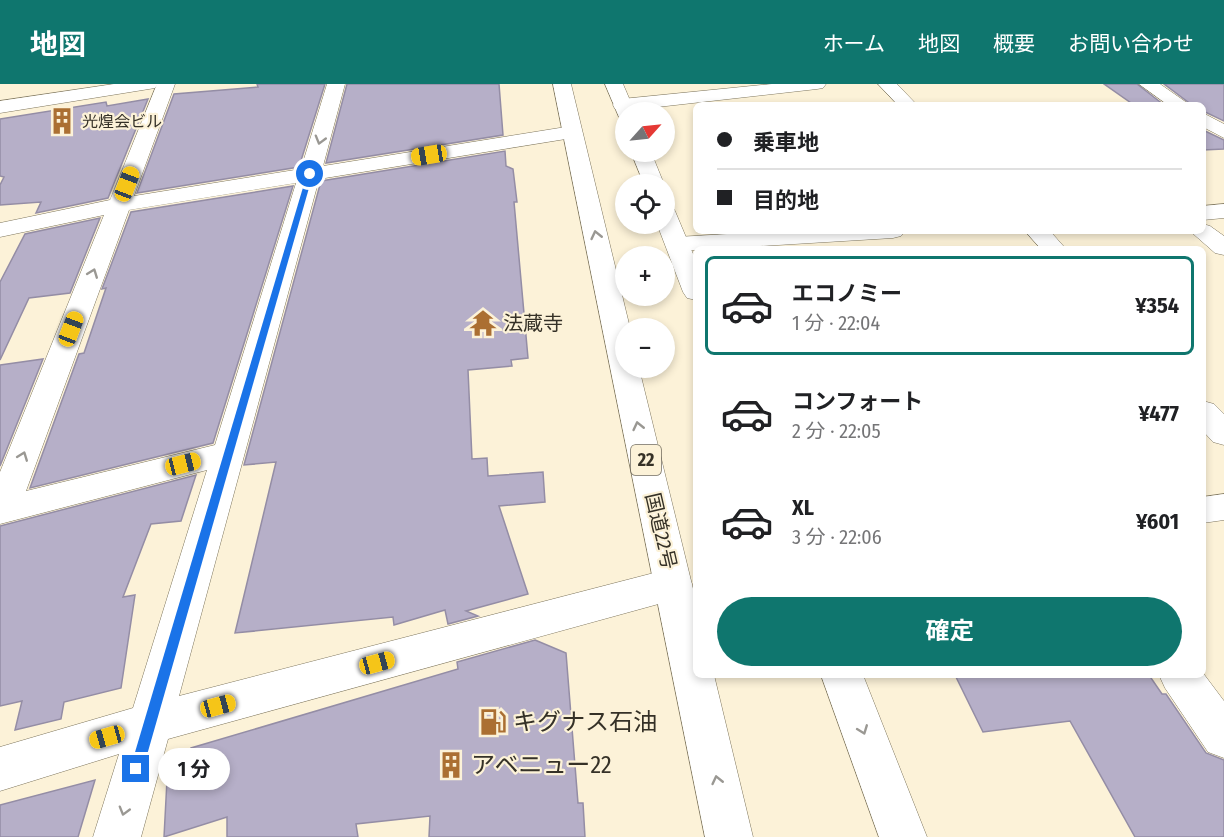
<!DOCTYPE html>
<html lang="ja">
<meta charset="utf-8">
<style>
body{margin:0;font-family:"Fira Sans Condensed","Noto Sans JP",sans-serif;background:#f6f6f6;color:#202124;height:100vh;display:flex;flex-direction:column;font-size:22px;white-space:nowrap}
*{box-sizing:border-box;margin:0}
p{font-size:20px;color:#757577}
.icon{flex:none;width:33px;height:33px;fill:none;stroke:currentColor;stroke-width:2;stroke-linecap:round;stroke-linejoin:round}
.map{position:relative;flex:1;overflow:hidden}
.details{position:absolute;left:693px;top:162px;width:513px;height:432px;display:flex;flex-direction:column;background:#fff;border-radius:9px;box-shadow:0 3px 9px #0003}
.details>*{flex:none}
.top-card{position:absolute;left:693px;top:18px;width:513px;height:132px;border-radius:9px;box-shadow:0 3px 9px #0003;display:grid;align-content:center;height:132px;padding:0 24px;background:#fff}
.needle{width:39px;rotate:63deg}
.fabs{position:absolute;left:615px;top:18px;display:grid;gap:12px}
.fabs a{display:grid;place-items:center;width:60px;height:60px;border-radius:50%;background:#fff;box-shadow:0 3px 9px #0003;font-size:30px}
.end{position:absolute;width:27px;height:27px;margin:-14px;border:8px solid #1a73e8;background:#fff;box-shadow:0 0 0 3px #fff}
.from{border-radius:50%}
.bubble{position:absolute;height:42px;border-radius:21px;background:#fff;box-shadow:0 3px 9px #0003;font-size:20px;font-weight:700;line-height:42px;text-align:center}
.car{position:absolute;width:18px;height:36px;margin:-18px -9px;border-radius:8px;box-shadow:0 0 4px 2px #0007;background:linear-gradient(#f5c518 24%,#345 0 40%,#f5c518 0 76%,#345 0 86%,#f5c518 0)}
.top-card b{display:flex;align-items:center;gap:21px;height:57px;font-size:22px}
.top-card b+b{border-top:2px solid #e0e0e0}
.top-card i{width:15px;height:15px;background:#202124}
ul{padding:10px 0 0;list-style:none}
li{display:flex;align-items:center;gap:18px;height:99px;margin:0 12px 9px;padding:0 12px;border:3px solid transparent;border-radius:9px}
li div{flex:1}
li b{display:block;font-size:22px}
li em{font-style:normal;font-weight:700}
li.current{border-color:#0f766e}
li>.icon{width:54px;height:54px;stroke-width:1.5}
.action{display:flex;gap:12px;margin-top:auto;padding:12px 24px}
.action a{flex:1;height:69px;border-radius:36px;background:#0f766e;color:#fff;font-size:24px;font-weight:700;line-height:69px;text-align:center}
header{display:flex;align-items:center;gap:36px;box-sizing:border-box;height:84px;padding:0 30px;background:#0f766e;color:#fff}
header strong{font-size:28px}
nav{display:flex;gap:33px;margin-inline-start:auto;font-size:21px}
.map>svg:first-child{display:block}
.building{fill:#b6afc8;stroke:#948da5;stroke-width:1.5}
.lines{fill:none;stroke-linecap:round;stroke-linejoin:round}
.minor-casing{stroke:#7d755d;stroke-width:1}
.tertiary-casing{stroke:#7d755d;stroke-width:1}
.trunk-casing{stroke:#7d755d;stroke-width:1}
.minor{fill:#fff;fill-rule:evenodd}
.tertiary{fill:#fff;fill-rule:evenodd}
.trunk{fill:#fff;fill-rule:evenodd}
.oneway{stroke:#9a9893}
.route{fill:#1a73e8}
.labels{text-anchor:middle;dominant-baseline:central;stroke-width:4.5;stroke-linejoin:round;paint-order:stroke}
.far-poi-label{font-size:16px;fill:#353127;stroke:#fcf2d8;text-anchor:start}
.shield{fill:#fcf2d8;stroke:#716b5c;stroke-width:1.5}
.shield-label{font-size:18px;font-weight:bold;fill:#353127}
.poi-label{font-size:20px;fill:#353127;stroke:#fcf2d8;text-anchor:start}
.street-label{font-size:20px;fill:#353127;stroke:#fcf2d8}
.near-poi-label{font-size:24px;fill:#353127;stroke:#fcf2d8;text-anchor:start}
</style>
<header>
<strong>地図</strong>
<nav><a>ホーム</a><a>地図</a><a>概要</a><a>お問い合わせ</a></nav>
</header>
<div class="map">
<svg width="1224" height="753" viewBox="0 0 1224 753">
<rect width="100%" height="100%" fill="#fcf2d8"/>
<g class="building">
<path d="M257 0H325L299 83 137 109 174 10 258 3Z"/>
<path d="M347 0H499L503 51 326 79Z"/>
<path d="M1104 0H1137L1164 21H1134Z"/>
<path d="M1164 0H1224V37L1203 27V21H1192Z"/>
<path d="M148 15 108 114 36 129 41 118 0 121V101L4 93 0 92V35L106 18 107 22Z"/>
<path d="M1203 46 1224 56V65L1203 66Z"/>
<path d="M505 67 506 82 513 85 517 118H514L528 274 511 276 512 282 468 286 472 375 487 374 488 392 543 388 545 418 499 422 528 510 466 527 478 532 448 540 445 526 394 541 393 533 235 549 276 378 244 381 321 97Z"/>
<path d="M293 102 213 359 30 404 79 270 84 269 106 204 102 205 131 128Z"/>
<path d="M100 134 70 209 29 214 0 276V198L25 150Z"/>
<path d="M43 275 0 382V281Z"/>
<path d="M196 391 181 437 151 440 123 513 135 511 121 604 64 618 61 635 15 646 22 617 0 622V442Z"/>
<path d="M535 556 566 569 578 719H583L585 753H429L430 732 356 740 358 753H227V733L164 753 167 696 191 664 458 585 457 578Z"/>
<path d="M955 591H1149L1162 610H1166L1206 669 1224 676V753H1135L1070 637 983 648Z"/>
<path d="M95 696 78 753H0V721Z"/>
</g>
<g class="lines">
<defs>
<g id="minor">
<path d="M157 0H175L134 112 301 85 327 0H345L323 82 572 42 579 44 582 48 579 52 572 54 319 95 179 612 673 484 686 489 692 500 686 511 673 516 168 655 141 753H93L119 670 0 707V663L133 624 207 386 0 440V388L104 131 0 153V139L110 116ZM296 99 215 361 26 407 129 126Z"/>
<path d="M772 0H826L823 4 817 5 622 27 615 25 613 21 615 17 622 15Z"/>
<path d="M878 0H897L917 21H898Z"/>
<path d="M1139 0H1160L1190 21H1168Z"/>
<path d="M1203 29 1224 40V54L1203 43Z"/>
<path d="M1224 120V134L1203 136V122Z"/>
<path d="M1203 140 1210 142 1224 152V171L1215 169 1190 147H1203Z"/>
<path d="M775 147H905L901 152 893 154 678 167 669 165 666 160 669 155 678 153Z"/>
<path d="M1025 147H1050L1066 165H1041Z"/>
<path d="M1203 317 1214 320 1224 330V361L1213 358 1203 347Z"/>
<path d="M1224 410V436L1203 439V413Z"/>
<path d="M1203 589 1224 617V674L1208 668 1165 604 1159 591H1203Z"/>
</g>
<path id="tertiary" d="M114 0H158L155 4 149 5 0 29V17Z"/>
<g id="trunk">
<path d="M553 0H571L630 244H626V284H639L696 517V591H714L753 753H705Z"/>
<path d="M605 0H623L635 28H626V34L619 33Z"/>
<path d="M631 68H651L664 100H644Z"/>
<path d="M664 120 672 122 675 127 696 177V216L687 214 683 208 657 140H664Z"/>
<path d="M821 591H863L927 753H879Z"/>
</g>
</defs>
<use href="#minor" class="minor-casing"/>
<use href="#tertiary" class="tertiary-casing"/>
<use href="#trunk" class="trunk-casing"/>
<use href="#minor" class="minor"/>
<use href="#tertiary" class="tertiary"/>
<use href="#trunk" class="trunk"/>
</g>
<defs><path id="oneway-chevron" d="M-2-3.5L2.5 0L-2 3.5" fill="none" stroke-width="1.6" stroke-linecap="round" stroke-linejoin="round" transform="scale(1.5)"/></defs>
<g class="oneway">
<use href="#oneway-chevron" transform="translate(320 56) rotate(106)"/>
<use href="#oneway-chevron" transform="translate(596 151) rotate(-103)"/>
<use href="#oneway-chevron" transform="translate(93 189) rotate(-69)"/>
<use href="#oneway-chevron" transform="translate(638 342) rotate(-103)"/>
<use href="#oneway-chevron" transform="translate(23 372) rotate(-69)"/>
<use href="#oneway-chevron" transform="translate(863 646) rotate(69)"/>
<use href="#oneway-chevron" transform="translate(717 696) rotate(-103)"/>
<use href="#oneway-chevron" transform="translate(124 727) rotate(106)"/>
</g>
<path class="route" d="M310 88 313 90 143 685 141 690 136 692 132 690 130 685 307 90Z"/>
<defs>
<symbol id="building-bare" viewBox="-9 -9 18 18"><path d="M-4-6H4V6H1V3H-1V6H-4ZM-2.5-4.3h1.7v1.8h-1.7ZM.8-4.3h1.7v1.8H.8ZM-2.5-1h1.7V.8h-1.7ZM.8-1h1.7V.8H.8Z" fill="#ab6f32" stroke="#fcf2d8" stroke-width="2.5" paint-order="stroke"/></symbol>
<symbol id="temple-bare" viewBox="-9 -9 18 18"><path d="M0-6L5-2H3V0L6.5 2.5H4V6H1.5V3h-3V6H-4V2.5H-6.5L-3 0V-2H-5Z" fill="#ab6f32" stroke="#fcf2d8" stroke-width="2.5" paint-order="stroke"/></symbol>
<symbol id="fuel-bare" viewBox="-9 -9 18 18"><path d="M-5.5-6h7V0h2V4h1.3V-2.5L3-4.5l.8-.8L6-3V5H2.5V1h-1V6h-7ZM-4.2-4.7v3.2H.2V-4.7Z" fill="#ab6f32" stroke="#fcf2d8" stroke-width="2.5" paint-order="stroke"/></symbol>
</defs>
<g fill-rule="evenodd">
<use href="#building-bare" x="43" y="18" width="38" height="38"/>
<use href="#temple-bare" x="464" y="220" width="38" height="38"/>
<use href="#fuel-bare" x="474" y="619" width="38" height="38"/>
<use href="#building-bare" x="432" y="662" width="38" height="38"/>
</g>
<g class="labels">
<g class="far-poi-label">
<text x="82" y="37">光煌会ビル</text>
</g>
<rect class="shield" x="631" y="361" width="30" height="30" rx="4.5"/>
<g class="shield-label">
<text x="646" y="376">22</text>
</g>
<g class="poi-label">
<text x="503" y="239">法蔵寺</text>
</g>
<g class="street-label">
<text transform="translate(661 447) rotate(77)">国道22号</text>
</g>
<g class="near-poi-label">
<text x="513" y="638">キグナス石油</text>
<text x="471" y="681">アベニュー22</text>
</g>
</g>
</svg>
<div class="fabs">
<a><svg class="needle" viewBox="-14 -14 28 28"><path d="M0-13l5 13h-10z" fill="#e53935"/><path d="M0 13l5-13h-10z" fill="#757577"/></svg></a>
<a><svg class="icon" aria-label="locate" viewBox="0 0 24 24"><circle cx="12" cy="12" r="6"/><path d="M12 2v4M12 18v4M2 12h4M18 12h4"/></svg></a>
<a>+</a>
<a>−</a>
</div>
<i class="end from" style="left:310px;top:90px"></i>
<i class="end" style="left:136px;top:685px"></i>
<div class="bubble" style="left:158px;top:664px;width:72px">1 分</div>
<i class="car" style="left:429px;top:71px;rotate:261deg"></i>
<i class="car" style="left:127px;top:100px;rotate:21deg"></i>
<i class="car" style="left:71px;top:245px;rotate:21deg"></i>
<i class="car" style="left:183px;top:380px;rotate:76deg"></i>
<i class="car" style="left:377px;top:579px;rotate:75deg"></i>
<i class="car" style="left:218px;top:622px;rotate:75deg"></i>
<i class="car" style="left:107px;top:653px;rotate:254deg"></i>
<div class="top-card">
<b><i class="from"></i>乗車地</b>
<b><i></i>目的地</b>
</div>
<section class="details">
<ul>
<li class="current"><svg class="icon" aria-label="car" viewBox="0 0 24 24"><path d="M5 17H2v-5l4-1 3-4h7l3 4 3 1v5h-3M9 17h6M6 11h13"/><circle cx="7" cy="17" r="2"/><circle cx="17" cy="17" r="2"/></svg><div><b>エコノミー</b><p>1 分 · 22:04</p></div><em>¥354</em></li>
<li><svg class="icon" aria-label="car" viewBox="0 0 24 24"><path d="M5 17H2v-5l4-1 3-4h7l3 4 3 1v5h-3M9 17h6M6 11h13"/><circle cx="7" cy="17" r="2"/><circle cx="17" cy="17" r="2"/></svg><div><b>コンフォート</b><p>2 分 · 22:05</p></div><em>¥477</em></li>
<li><svg class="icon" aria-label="car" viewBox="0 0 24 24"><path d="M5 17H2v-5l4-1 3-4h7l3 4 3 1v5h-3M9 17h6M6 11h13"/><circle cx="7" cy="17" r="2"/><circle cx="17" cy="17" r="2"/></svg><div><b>XL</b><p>3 分 · 22:06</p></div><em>¥601</em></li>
</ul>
<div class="action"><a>確定</a></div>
</section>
</div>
